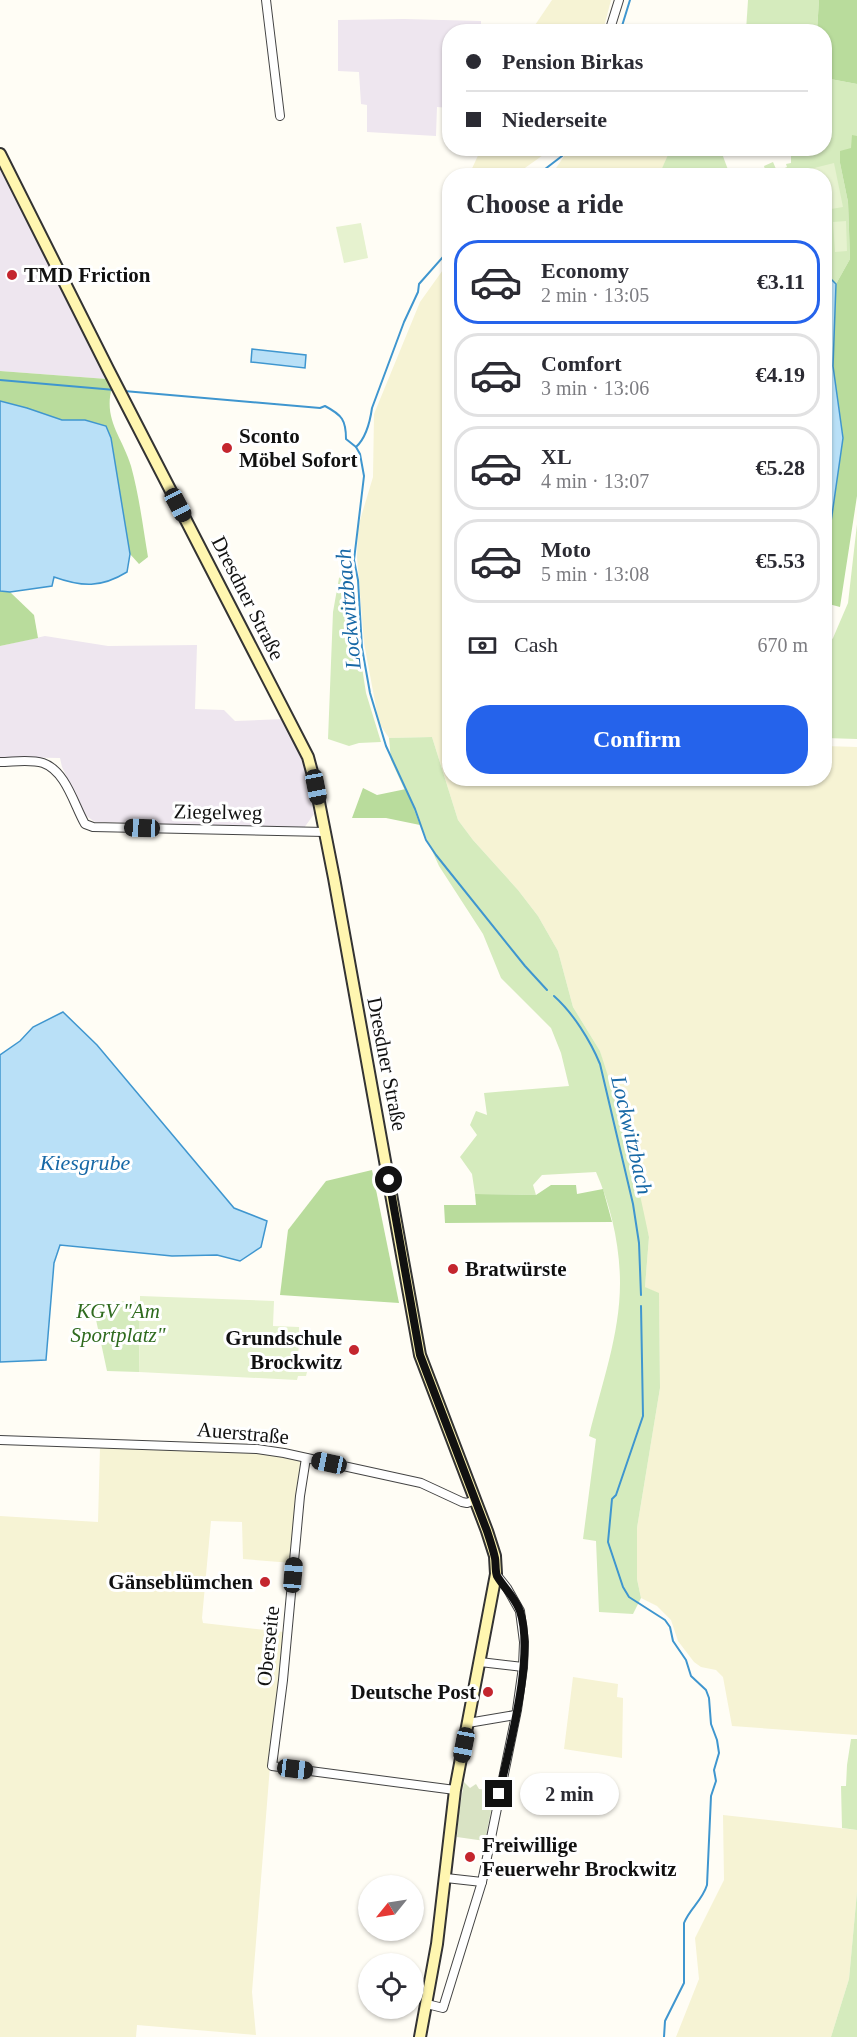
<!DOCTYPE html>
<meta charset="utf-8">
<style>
body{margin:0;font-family:"Times New Roman",serif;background:#f2f2f3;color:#2b2b33;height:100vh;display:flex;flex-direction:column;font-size:22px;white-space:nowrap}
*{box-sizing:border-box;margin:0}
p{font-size:20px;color:#7c7c81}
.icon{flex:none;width:33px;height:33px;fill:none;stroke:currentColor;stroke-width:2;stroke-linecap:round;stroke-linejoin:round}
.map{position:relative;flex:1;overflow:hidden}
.panel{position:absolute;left:442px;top:168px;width:390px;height:618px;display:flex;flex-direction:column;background:#fff;border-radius:24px;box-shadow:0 2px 4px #0004}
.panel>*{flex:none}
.top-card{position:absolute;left:442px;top:24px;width:390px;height:132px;border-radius:24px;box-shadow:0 2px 4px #0004;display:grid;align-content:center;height:132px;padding:0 24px;background:#fff}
.needle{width:39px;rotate:240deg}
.controls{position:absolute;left:358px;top:1875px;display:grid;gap:12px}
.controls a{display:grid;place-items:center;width:66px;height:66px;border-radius:50%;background:#fff;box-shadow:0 2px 4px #0004;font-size:30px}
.end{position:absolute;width:27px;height:27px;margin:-14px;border:8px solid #111;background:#fff;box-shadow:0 0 0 3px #fff}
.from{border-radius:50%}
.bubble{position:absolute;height:42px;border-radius:21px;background:#fff;box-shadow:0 2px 4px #0004;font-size:20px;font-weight:700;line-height:42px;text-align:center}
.car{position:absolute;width:18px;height:36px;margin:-18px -9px;border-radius:8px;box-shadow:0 0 4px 2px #0007;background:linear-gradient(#222 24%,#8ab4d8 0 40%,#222 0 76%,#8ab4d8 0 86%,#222 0)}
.top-card b{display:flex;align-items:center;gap:21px;height:57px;font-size:22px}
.top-card b+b{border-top:2px solid #e1e1e2}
.top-card i{width:15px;height:15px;background:#2b2b33}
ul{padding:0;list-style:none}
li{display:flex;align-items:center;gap:18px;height:84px;margin:0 12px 9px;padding:0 12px;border:3px solid #e1e1e2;border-radius:24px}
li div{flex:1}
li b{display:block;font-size:22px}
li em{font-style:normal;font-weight:700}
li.current{border-color:#2563eb}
li>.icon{width:54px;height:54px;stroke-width:1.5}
h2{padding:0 24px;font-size:27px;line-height:72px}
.pay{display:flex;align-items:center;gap:15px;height:66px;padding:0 24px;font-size:22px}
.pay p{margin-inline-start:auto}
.action{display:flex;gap:12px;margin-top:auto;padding:12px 24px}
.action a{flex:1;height:69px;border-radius:24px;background:#2563eb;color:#fff;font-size:24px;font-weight:700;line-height:69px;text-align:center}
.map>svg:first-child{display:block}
.industrial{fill:#eee6ef}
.farmland{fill:#f6f3d4}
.green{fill:#d5ebbd}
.forest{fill:#b9dc9c}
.cemetery{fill:#d9e3c4}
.pitch{fill:#e6f2cf}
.water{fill:#b9e0f7;stroke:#3f96cf;stroke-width:1.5}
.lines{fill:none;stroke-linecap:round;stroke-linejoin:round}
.stream{stroke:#3f96cf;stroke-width:2}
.street-casing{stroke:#444;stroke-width:10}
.secondary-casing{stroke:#333;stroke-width:14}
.street{stroke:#fff;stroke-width:8}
.secondary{stroke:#fff6b0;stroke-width:10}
.route{stroke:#111;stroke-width:8}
.poi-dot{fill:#c4262e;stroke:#fff;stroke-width:2}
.labels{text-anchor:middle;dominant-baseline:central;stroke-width:6;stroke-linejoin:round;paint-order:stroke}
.poi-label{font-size:21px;font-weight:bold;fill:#111;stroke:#fff;text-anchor:start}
.street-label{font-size:21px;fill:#111;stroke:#fff}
.park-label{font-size:21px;font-style:italic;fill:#2f6b1f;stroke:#fff}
.water-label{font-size:22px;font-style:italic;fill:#1768a6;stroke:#fff}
</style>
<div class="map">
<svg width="857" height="2037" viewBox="0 0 857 2037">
<rect width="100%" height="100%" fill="#fffdf5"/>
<g class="industrial">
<path d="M404 19 481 21V31L450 32V108L437 107 436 136 367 132V105L361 104 359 72 338 71V20Z"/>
<path d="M0 165 107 379 0 371Z"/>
<path d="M45 636 108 646 197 645 195 709 224 710 235 721 283 719 302 759 314 814 304 828 95 822 85 815 62 767 60 758 0 757V646Z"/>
</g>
<g class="farmland">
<path d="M552 0H611L603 31H531Z"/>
<path d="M481 149V148L549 149 546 153 515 175H469Z"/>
<path d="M569 149H671L659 175 544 176 556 168Z"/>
<path d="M450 260V778H825V746L857 747V1735L732 1726 723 1677 716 1670 701 1667 694 1662 678 1641 671 1620 657 1606 641 1598 637 1579V1528L660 1388 659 1294 645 1287 649 1237 600 1051 573 1007 558 951 538 916 518 890 473 840 458 820 432 737 389 738 379 723 364 643 357 557 358 527 373 477 374 414 420 302Z"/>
<path d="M100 1447 261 1452 303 1460 292 1563 243 1559 242 1522 211 1521 202 1618 203 1623 284 1632 270 1766 252 1992 256 2035 137 2025 136 2037H0V1516L98 1522Z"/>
<path d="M573 1677 618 1684 617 1697 623 1698 622 1758 564 1749Z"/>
<path d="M723 1815 857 1830V1892L849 1979 831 2037H676L699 1979 695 1938 724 1880Z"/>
</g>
<g class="green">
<path d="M748 0H819L817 31H746Z"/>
<path d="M825 78 857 84V146L840 163 848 202 850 259 836 284 825 273V176H741L757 169 760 175 766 173 764 166 773 162 776 169 778 168 780 170 787 167 786 164 791 163V153L783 155 781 149 825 148Z"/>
<path d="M671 148 727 149 721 151 730 175H659Z"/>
<path d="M857 524V739L825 738V639L830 642 833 638 848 603Z"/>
<path d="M351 570 359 648 366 693 381 742 359 743 349 746 328 739 333 612 339 578Z"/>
<path d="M432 737 458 820 473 840 518 890 538 916 558 951 573 1007 600 1051 628 1139 649 1237 645 1287 659 1293 660 1388 637 1528V1579L641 1598 633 1614 599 1612 596 1541 583 1539 596 1439 589 1436C601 1386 620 1335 620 1283 620 1246 611 1206 596 1172L542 1175 533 1185 536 1195 475 1194 472 1174 460 1157 477 1135 470 1125 476 1111 487 1115 484 1093 569 1086 561 1053 551 1028 501 978 483 934 439 866 391 760 389 738Z"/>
<path d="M117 1301 140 1302 139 1372 107 1371 95 1315C99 1304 107 1301 117 1301Z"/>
<path d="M851 1739H857V1830L842 1828 841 1786H846L847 1765Z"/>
<path d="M857 1892V2037H831L849 1979Z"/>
</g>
<g class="forest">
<path d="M819 0H857V84L825 78V32L817 31Z"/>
<path d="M852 135 857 136V496L840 607 825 603V564L843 438 833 366 836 284 850 259 848 202 840 163V151L851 148Z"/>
<path d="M0 371 107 379 112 387C103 420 122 436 131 466 139 495 143 527 148 557L139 564 130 554 111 438 85 420H62L27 408 0 401Z"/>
<path d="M0 591 10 592 34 615 38 638 0 646Z"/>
<path d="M363 788 377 795 406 789 420 825 386 818H352Z"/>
<path d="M372 1170 399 1303 280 1295 288 1230 326 1181Z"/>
<path d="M551 1185H576L577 1194 603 1189 612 1222 445 1223 444 1205H476L475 1194 536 1195Z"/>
</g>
<path class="cemetery" d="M464 1782 470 1788 476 1784 479 1789 495 1791 485 1841 457 1837 458 1818Z"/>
<g class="pitch">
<path d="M834 163 843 207 825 210V176L807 175 806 170Z"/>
<path d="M846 221 847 251 835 252 833 222Z"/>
<path d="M361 223 368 258 344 263 336 227Z"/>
<path d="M140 1296 274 1301 273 1326 299 1327 298 1371 307 1372 306 1376H298L297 1380 139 1372Z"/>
</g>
<g class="water">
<path d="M825 273 836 284 833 366 843 438 825 564Z"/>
<path d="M252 349 306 355 305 368 251 362Z"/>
<path d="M0 401 27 408 62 420H85L106 426 111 438 130 554 127 572C101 588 82 587 54 577L52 586 10 592 0 591Z"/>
<path d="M63 1012 97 1045 234 1208 267 1221 261 1247 240 1261 217 1255 172 1256 60 1245 54 1263 46 1360 0 1362V1055L20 1041 33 1027Z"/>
</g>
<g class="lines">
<g class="stream">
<path d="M622 26 630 0"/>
<path d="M536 176 562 156 566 148"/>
<path d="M0 380 115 390"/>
<path d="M124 391 320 408 325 406C342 415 346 420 346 439L356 447 360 454 364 476 354 560 358 580 362 648 370 693 386 746 415 809 426 840 436 855 525 966 547 990"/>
<path d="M356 447C366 438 370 422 372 408L404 322 418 292 419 284 450 249"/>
<path d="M554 996C573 1013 590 1040 600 1064L633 1204 639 1243 641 1295"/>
<path d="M641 1306 643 1416 616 1495 612 1499 608 1542 623 1587 629 1597 665 1620 670 1627 673 1641 686 1660 691 1676 706 1690 709 1698 711 1724 717 1740 719 1753 714 1770 716 1781 711 1796 707 1885C702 1901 690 1908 684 1923V1983L665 2021 664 2037"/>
</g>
<defs>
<g id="street">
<path d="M266 0 280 116"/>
<path d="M609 32 619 0"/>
<path d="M0 762C13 762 30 759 43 763 66 771 74 805 85 824L93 827 325 832"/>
<path d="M0 1440 257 1449 284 1453 421 1483 462 1502 467 1503 475 1500"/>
<path d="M306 1458 300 1496 283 1680 272 1766 455 1790"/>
<path d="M480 1662 523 1667"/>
<path d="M468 1723 515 1715"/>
<path d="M446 1878 482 1882"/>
<path d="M427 2004 443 2008 482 1882 517 1710 523 1667 524 1642 520 1611 507 1588 496 1574"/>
</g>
<path id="secondary" d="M0 154 108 369 308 757 316 787 334 878 420 1355 487 1531 495 1556 496 1574 455 1790 437 1944 420 2037"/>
</defs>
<use href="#street" class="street-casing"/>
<use href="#secondary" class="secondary-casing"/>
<use href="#street" class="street"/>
<use href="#secondary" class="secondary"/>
</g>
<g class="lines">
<path class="route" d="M389 1180 420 1355 487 1531C490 1540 493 1549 495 1558 496 1563 495 1571 497 1576 504 1588 515 1597 520 1611 535 1656 509 1747 499 1794"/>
</g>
<g class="poi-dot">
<circle cx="12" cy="275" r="6"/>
<circle cx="227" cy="448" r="6"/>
<circle cx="453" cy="1269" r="6"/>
<circle cx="354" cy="1350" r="6"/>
<circle cx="265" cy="1582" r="6"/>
<circle cx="488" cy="1692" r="6"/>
<circle cx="470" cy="1857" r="6"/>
</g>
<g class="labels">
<g class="poi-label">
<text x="24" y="275">TMD Friction</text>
<text x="239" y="436">Sconto<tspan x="239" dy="24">Möbel Sofort</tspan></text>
<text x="465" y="1269">Bratwürste</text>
<text x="342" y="1338" text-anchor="end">Grundschule<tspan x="342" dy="24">Brockwitz</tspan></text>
<text x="253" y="1582" text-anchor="end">Gänseblümchen</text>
<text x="476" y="1692" text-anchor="end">Deutsche Post</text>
<text x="482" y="1845">Freiwillige<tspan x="482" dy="24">Feuerwehr Brockwitz</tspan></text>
</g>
<g class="street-label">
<text transform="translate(248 598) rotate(63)">Dresdner Straße</text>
<text transform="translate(218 812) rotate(1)">Ziegelweg</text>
<text transform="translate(387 1064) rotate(79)">Dresdner Straße</text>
<text transform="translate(243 1433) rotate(5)">Auerstraße</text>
<text transform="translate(268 1646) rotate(-84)">Oberseite</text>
</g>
<g class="park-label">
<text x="118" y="1311">KGV "Am<tspan x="118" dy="24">Sportplatz"</tspan></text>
</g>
<g class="water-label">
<text transform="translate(348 609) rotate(-95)">Lockwitzbach</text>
<text transform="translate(632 1135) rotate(77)">Lockwitzbach</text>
<text x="85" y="1162">Kiesgrube</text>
</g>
</g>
</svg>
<div class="controls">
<a><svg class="needle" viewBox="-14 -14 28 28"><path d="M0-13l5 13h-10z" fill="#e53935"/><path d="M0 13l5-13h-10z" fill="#7c7c81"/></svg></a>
<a><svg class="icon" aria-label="locate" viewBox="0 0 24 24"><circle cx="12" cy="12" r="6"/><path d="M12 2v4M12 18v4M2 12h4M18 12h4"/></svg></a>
</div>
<i class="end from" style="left:389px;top:1180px"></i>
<i class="end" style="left:499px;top:1794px"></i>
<div class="bubble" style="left:520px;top:1773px;width:99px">2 min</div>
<i class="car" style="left:178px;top:505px;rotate:152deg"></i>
<i class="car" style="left:316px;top:787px;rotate:169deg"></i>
<i class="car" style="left:142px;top:828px;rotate:272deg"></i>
<i class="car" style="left:329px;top:1463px;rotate:282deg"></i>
<i class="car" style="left:293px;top:1575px;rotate:5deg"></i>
<i class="car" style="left:464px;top:1745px;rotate:191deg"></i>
<i class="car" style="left:295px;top:1769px;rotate:97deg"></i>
<div class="top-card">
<b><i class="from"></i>Pension Birkas</b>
<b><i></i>Niederseite</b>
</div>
<section class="panel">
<h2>Choose a ride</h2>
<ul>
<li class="current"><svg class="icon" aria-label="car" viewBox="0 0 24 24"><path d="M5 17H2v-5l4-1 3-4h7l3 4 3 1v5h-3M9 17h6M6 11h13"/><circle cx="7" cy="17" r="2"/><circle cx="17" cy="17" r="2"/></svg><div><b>Economy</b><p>2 min · 13:05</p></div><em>€3.11</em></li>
<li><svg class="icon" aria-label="car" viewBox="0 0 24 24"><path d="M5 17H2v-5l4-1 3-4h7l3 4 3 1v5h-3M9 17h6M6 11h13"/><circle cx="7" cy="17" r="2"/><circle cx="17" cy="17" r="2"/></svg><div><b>Comfort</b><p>3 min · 13:06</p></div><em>€4.19</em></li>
<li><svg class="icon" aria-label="car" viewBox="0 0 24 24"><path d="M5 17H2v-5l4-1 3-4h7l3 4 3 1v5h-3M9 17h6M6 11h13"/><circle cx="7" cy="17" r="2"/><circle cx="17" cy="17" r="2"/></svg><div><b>XL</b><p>4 min · 13:07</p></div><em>€5.28</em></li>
<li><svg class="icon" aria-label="car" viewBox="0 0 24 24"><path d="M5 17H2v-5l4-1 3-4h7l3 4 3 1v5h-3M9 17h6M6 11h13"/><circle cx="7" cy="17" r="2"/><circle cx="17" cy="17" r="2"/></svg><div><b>Moto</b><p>5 min · 13:08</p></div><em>€5.53</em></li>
</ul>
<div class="pay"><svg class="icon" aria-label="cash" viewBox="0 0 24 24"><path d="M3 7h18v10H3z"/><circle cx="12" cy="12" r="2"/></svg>Cash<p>670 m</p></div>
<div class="action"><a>Confirm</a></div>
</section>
</div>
